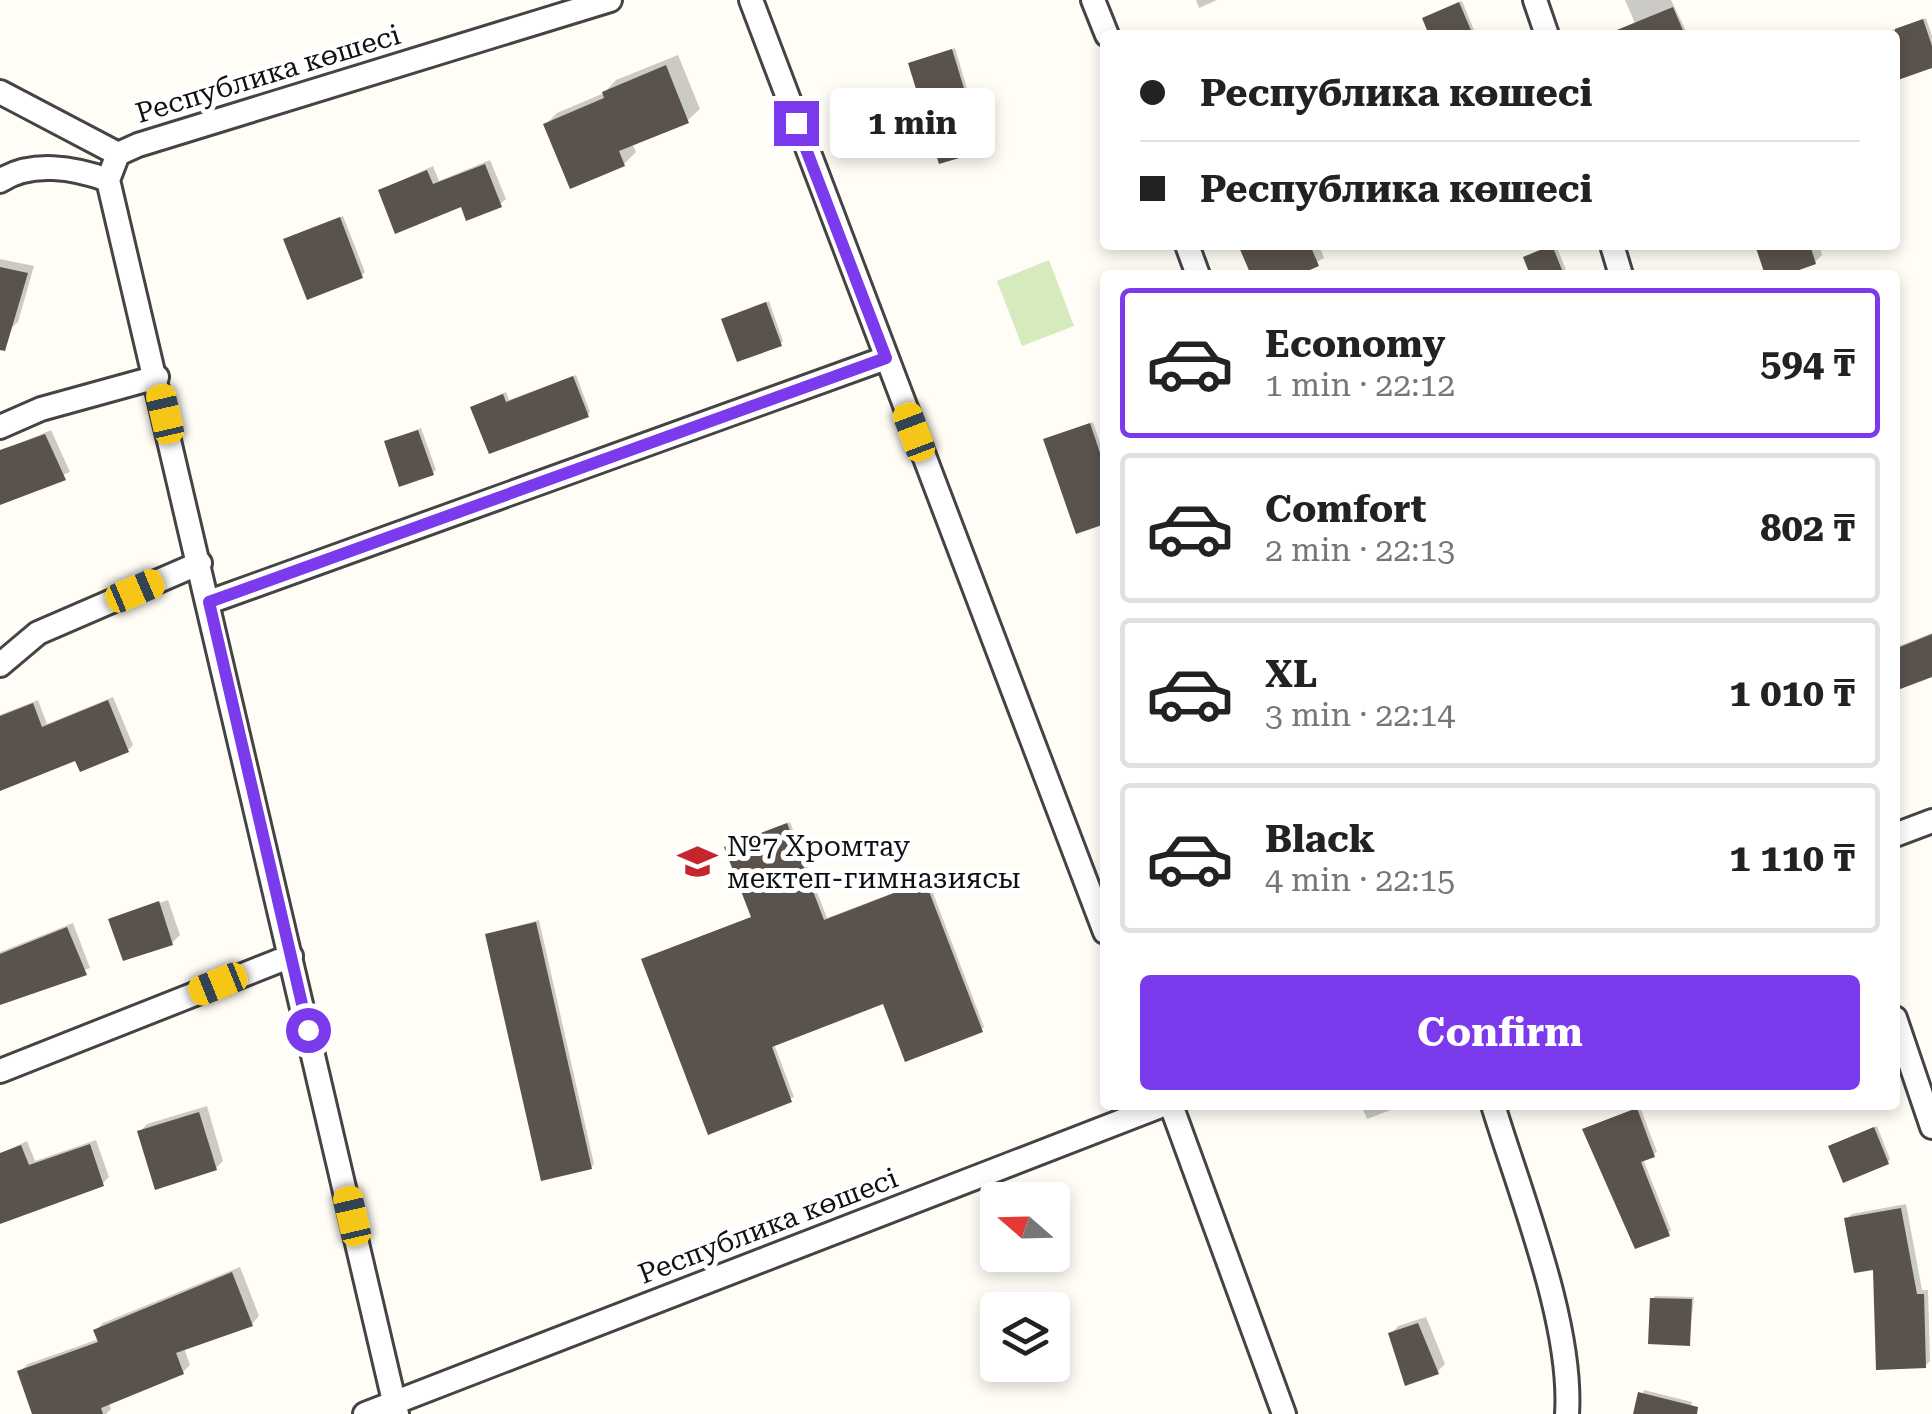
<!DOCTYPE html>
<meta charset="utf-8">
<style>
body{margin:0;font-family:"Roboto Serif",serif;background:#f6f6f6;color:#222;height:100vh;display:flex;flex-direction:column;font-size:38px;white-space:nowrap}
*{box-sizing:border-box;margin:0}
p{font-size:32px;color:#767676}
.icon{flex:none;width:55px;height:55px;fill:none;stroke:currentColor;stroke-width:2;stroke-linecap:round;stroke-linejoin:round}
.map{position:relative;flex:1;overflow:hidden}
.details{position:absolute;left:1100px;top:270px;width:800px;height:840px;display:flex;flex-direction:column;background:#fff;border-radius:10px;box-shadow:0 5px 15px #0003}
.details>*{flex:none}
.hud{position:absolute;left:1100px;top:30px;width:800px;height:220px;border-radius:10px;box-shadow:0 5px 15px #0003;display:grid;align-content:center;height:220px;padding:0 40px;background:#fff}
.needle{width:65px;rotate:290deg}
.buttons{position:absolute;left:980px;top:1182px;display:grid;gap:20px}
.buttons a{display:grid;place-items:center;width:90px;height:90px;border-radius:10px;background:#fff;box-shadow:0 5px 15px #0003;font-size:50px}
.end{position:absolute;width:45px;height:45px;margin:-22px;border:12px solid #7c3aed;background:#fff;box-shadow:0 0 0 5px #fff}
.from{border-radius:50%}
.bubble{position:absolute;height:70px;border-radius:10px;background:#fff;box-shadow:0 5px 15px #0003;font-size:32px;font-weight:700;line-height:70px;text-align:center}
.car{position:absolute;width:30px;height:60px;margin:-30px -15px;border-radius:12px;box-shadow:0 0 8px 2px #0007;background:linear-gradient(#f5c518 24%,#345 0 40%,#f5c518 0 76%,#345 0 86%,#f5c518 0)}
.hud b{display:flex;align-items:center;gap:35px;height:95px;font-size:38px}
.hud b+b{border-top:2px solid #e0e0e0}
.hud i{width:25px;height:25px;background:#222}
ul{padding:18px 0 0;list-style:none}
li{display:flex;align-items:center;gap:30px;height:150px;margin:0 20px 15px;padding:0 20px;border:5px solid #e0e0e0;border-radius:10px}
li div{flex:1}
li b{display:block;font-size:38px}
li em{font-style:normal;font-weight:700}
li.selected{border-color:#7c3aed}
li>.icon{width:90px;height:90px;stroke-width:1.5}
.button{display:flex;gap:20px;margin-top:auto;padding:20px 40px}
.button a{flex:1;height:115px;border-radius:10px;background:#7c3aed;color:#fff;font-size:40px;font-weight:700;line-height:115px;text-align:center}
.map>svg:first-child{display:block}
.green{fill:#d5ebbd}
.shadow{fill:#0003}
.building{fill:#5a524d}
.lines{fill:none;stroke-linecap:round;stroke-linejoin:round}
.minor-casing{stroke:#444;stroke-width:28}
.minor{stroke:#fff;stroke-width:22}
.route{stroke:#7c3aed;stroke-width:12}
.labels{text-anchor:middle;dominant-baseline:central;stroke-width:10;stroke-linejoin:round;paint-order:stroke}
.street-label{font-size:28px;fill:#111;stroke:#fff}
.poi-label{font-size:28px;fill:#111;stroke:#fff;text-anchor:start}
</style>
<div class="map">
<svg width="1932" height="1414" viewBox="0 0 1932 1414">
<rect width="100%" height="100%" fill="#fffdf5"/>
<path class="green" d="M1049 260 1074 326 1022 346 997 281Z"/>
<g class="shadow">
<path d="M1196 0H1217L1199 8Z"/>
<path d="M1625 0H1671L1688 35H1640Z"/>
<path d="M1462 1 1476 35H1432L1428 16Z"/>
<path d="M1926 18 1932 36V66L1895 78V35H1878Z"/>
<path d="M955 48 984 146 981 149 911 63Z"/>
<path d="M678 55 700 109 688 120 632 143 636 152 624 164 546 124 557 113 604 93 616 80Z"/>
<path d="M490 160 506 199 500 204 381 190 433 166 439 181Z"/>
<path d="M343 216 365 272 362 275 289 237Z"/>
<path d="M1248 245H1319L1324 258 1292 275H1253Z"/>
<path d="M1556 245 1568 275H1533L1526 257Z"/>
<path d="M1759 245H1819L1822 255 1815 262 1768 275Z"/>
<path d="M0 259 34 266 18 322 10 329 0 326Z"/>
<path d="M769 301 783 341 780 344 724 319Z"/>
<path d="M576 375 590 412 587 415 476 405 506 392 509 400Z"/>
<path d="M1093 422 1105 458V521L1046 440Z"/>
<path d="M421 428 436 470 432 473 387 442Z"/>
<path d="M51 430 70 472 0 503V452Z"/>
<path d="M1932 633V674L1895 688V637L1899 646Z"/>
<path d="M113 697 133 745 128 750 76 757 0 790V715L38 700 47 724Z"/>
<path d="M790 822 827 918 928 880 984 1027 981 1030 885 1001 774 1044 794 1097 710 1131 753 916 730 845Z"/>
<path d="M168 900 180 935 172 943 111 920Z"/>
<path d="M539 920 594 1164 591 1167 488 934Z"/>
<path d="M73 923 90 968 0 1003V952Z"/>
<path d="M1361 1105H1404L1367 1119Z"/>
<path d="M207 1106 223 1161 216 1168 140 1132 147 1124Z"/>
<path d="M1640 1107 1657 1152 1643 1159 1671 1230 1668 1233 1588 1127Z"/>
<path d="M1877 1126 1890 1159 1888 1162 1834 1144Z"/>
<path d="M96 1140 109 1177 103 1183 0 1221V1154L27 1141 35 1161Z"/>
<path d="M1906 1204 1922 1290H1928L1930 1361 1925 1366 1846 1219 1852 1214Z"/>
<path d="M240 1267 259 1316 252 1324 184 1348 190 1365 183 1372 109 1402 111 1409 106 1414H35L20 1371 28 1364 99 1339 96 1330 103 1323Z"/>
<path d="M1655 1296 1694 1297 1689 1343 1652 1299Z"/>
<path d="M1426 1317 1445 1364 1437 1372 1391 1334 1398 1326Z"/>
<path d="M1644 1390 1692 1402 1689 1414H1635Z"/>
</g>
<g class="building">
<path d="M1459 2 1473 35H1429L1422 18Z"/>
<path d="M1673 7 1685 35H1607V34Z"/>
<path d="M1923 19 1932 46V68L1895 81V29Z"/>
<path d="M952 49 983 151 939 164 908 63Z"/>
<path d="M666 65 689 123 619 151 625 166 570 189 543 124 604 98 602 92Z"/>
<path d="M485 164 502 207 466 221 461 207 395 234 378 190 427 170 433 184Z"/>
<path d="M340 217 363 278 307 300 283 239Z"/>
<path d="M1238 245H1310L1319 266 1298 275H1251Z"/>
<path d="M1552 245 1564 275H1530L1523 257Z"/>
<path d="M1755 245H1810L1816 264 1785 275H1765Z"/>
<path d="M0 267 28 273 5 351 0 350Z"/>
<path d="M766 302 782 346 737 362 721 319Z"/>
<path d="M573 376 589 417 489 454 470 407 503 394 506 402Z"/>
<path d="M1090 423 1105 468V524L1076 534 1043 439Z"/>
<path d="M418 430 434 475 399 487 384 441Z"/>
<path d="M45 434 66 480 0 505V450Z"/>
<path d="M1932 634V677L1895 691V649Z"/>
<path d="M108 700 129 752 80 772 75 761 0 791V716L33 703 42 727Z"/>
<path d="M787 823 824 920 925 881 983 1032 905 1062 883 1004 772 1047 792 1102 708 1135 641 959 751 917 724 847Z"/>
<path d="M159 901 173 945 123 961 108 919Z"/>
<path d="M536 922 592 1169 541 1181 485 934Z"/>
<path d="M67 927 87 975 0 1005V954Z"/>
<path d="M1637 1108 1655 1157 1641 1162 1670 1236 1635 1249 1582 1129Z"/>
<path d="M199 1112 217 1170 155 1190 137 1131Z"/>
<path d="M1874 1127 1889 1164 1843 1183 1828 1146Z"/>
<path d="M90 1144 104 1186 0 1224V1153L21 1145 29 1165Z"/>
<path d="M1901 1208 1917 1294H1924L1926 1368 1876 1370 1873 1270 1854 1273 1844 1218Z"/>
<path d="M232 1272 253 1326 176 1353 184 1374 101 1408 103 1414H32L17 1371 98 1342 93 1330Z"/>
<path d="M1650 1298 1692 1299 1690 1346 1648 1344Z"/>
<path d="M1418 1323 1439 1374 1405 1386 1388 1333Z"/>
<path d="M1638 1392 1698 1407 1697 1414H1633Z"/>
</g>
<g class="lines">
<defs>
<g id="minor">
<path d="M751 0 1105 932"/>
<path d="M1093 0 1107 35"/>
<path d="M1535 0 1547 35"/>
<path d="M0 92 118 154"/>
<path d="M0 181C31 160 75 168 108 180"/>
<path d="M1187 245 1198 275"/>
<path d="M1612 245 1621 275"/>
<path d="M0 427 41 409 157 377"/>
<path d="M209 602 886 358"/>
<path d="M0 665 38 633 200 563"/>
<path d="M1895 835 1932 821"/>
<path d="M1895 1018 1932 1127"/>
<path d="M0 1071 291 956"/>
<path d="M1171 1105 1284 1414"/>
<path d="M1493 1105C1520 1194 1573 1324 1567 1414"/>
<path d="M365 1414 1163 1105"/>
<path d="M397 1414 108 180 118 154 138 145 610 0"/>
</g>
</defs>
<use href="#minor" class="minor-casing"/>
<use href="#minor" class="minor"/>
</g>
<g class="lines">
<path class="route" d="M308 1030 209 602 886 358 796 123"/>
</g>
<defs>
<symbol id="school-bare" viewBox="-9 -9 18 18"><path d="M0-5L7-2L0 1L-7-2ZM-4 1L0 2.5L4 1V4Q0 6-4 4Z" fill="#c4262e" stroke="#fff" stroke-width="2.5" paint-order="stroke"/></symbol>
</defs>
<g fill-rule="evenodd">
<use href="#school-bare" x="670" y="834" width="55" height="55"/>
</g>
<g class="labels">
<g class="street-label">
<text transform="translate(268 74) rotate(-17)">Республика көшесі</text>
<text transform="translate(768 1226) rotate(-21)">Республика көшесі</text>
</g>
<g class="poi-label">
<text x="727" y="846">№7 Хромтау<tspan x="727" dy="32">мектеп-гимназиясы</tspan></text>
</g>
</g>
</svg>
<div class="buttons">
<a><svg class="needle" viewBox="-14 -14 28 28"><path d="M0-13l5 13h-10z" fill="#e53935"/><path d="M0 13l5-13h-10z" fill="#767676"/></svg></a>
<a><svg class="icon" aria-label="layers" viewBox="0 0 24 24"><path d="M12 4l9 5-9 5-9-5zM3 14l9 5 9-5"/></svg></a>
</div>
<i class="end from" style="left:308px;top:1030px"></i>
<i class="end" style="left:796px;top:123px"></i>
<div class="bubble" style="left:830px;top:88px;width:165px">1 min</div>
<i class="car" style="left:165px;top:414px;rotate:347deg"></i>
<i class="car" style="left:914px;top:432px;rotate:339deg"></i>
<i class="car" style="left:135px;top:591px;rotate:67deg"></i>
<i class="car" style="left:218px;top:984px;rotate:248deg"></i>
<i class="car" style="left:352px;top:1216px;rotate:347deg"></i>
<div class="hud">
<b><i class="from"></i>Республика көшесі</b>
<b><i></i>Республика көшесі</b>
</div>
<section class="details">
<ul>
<li class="selected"><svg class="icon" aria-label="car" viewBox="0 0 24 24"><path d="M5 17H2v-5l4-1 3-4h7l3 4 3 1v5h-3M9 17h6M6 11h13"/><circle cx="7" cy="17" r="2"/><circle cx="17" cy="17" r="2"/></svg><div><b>Economy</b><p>1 min · 22:12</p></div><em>594 ₸</em></li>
<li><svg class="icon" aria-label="car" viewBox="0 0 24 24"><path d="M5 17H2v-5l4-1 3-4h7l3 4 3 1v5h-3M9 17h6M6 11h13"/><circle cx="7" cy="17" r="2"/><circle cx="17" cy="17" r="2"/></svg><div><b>Comfort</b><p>2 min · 22:13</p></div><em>802 ₸</em></li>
<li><svg class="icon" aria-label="car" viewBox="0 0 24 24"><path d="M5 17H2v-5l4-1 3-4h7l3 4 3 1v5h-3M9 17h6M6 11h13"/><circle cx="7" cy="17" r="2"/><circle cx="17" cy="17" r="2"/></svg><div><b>XL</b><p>3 min · 22:14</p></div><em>1 010 ₸</em></li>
<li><svg class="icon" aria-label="car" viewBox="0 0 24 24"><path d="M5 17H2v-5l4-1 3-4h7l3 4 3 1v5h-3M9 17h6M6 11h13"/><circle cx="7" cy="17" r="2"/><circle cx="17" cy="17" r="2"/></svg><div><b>Black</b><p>4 min · 22:15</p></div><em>1 110 ₸</em></li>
</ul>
<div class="button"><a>Confirm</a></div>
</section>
</div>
